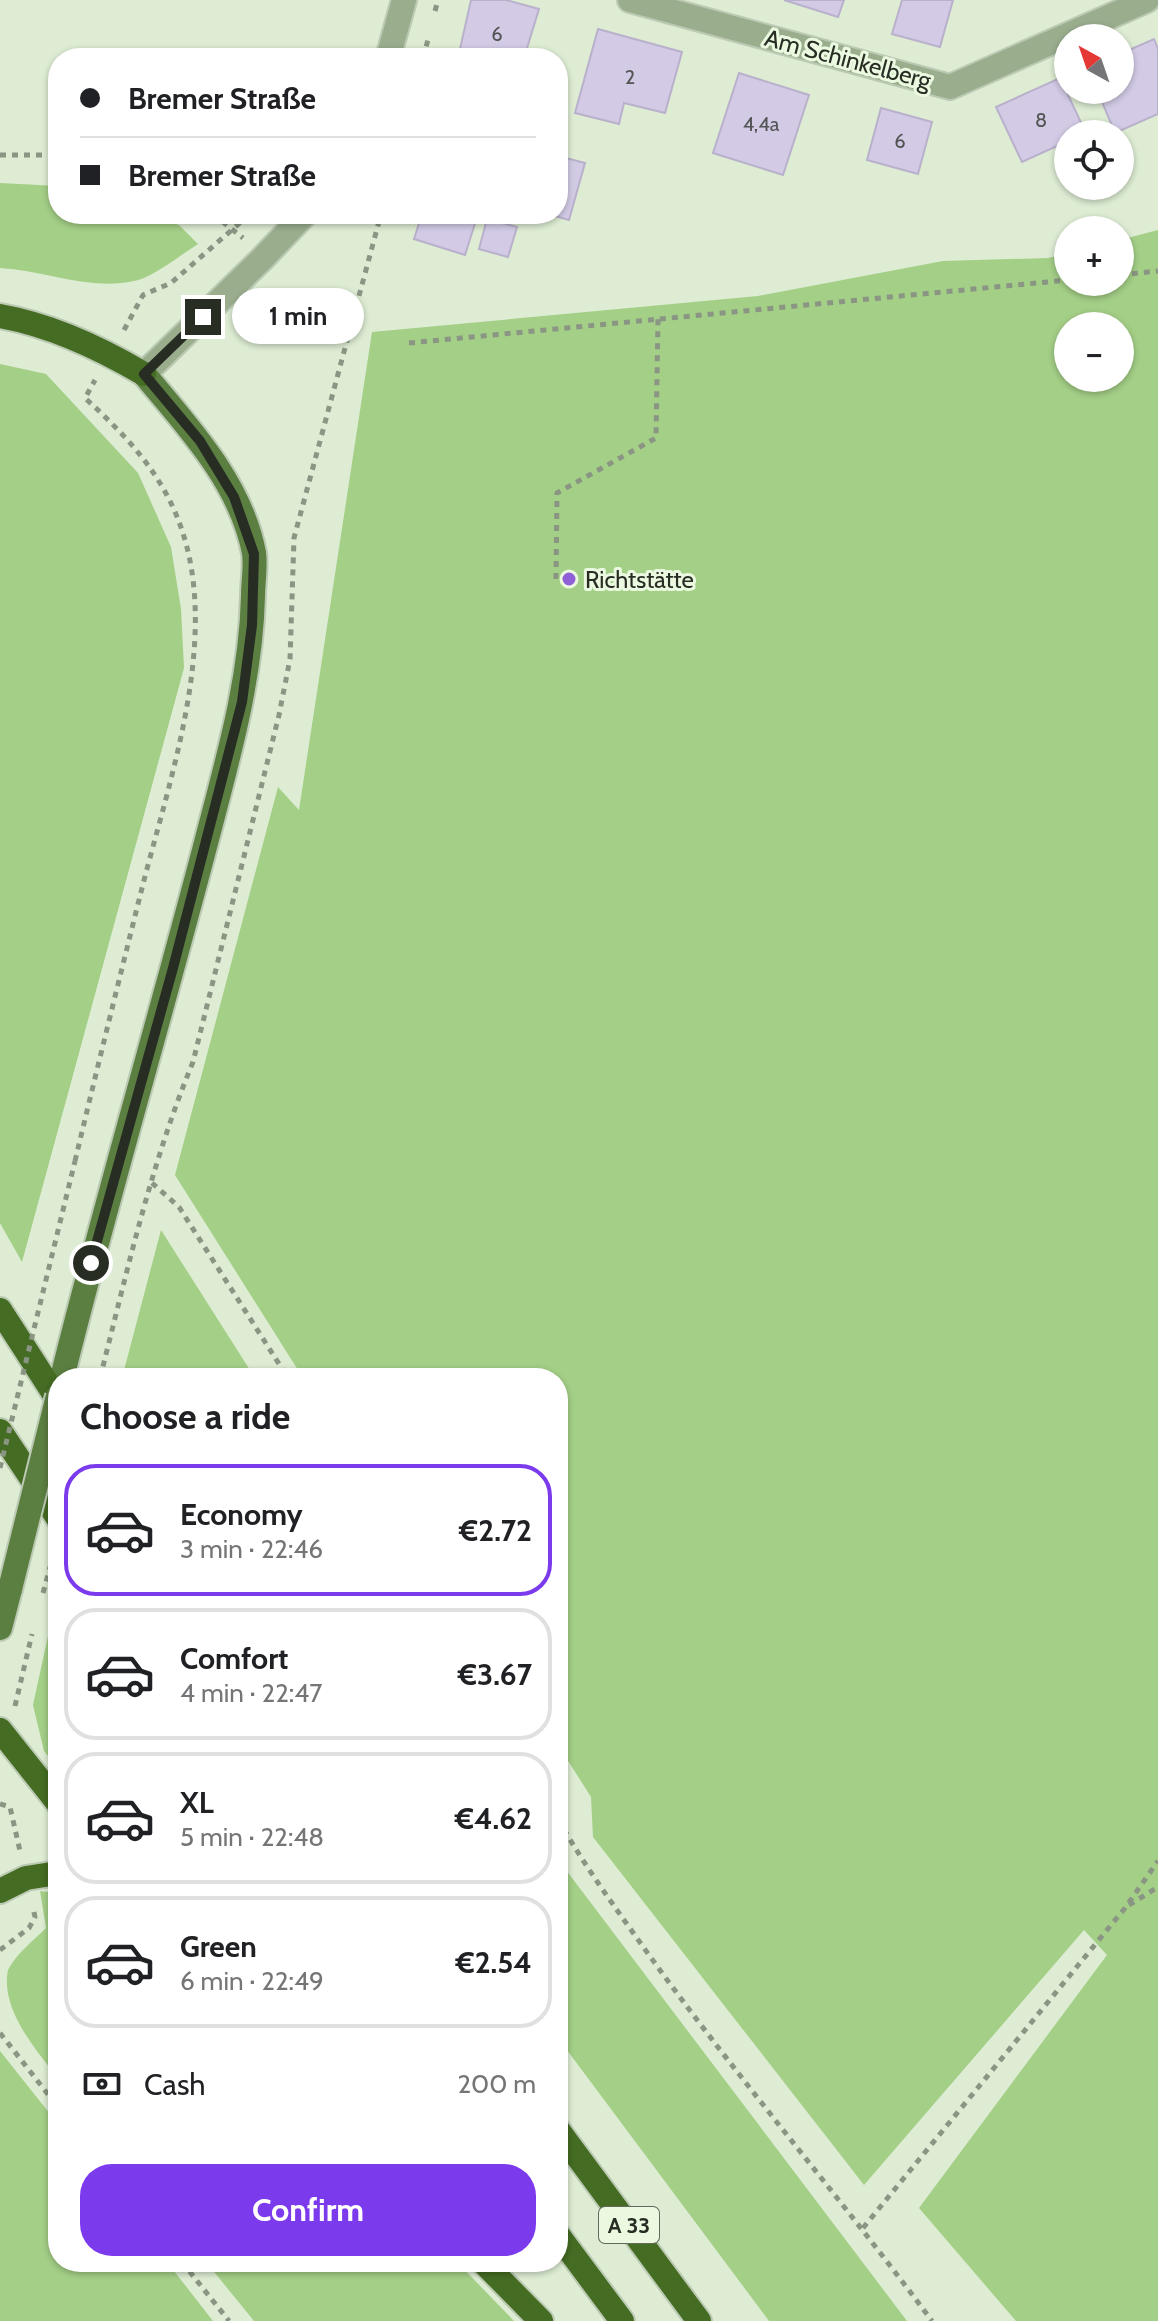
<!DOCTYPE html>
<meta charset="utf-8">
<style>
body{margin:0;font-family:Cabin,sans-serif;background:#f6f6f6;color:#202124;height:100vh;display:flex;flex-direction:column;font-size:30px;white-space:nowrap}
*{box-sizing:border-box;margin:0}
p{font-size:26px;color:#757577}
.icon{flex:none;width:44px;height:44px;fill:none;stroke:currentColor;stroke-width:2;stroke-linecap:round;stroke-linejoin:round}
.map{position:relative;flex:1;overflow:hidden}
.details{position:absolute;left:48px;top:1368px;width:520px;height:904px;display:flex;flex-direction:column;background:#fff;border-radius:32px;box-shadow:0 2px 6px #0004}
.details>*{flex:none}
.banner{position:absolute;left:48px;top:48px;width:520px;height:176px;border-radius:32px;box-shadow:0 2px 6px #0004;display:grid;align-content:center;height:176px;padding:0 32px;background:#fff}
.needle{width:52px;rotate:320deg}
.buttons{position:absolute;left:1054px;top:24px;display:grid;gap:16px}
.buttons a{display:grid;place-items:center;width:80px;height:80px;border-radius:50%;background:#fff;box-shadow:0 2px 6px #0004;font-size:40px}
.end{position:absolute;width:36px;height:36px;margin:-18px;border:10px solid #282d24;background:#fff;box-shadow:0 0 0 4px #fff}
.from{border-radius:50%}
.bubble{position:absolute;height:56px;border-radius:28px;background:#fff;box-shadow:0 2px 6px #0004;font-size:26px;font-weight:800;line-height:56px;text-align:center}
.banner b{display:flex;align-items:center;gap:28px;height:76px;font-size:30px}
.banner b+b{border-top:2px solid #e0e0e0}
.banner i{width:20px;height:20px;background:#202124}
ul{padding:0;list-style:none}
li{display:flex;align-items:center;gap:24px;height:132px;margin:0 16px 12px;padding:0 16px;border:4px solid #e0e0e0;border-radius:32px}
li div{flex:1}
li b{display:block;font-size:30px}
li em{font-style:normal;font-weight:800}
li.current{border-color:#7c3aed}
li>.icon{width:72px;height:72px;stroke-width:1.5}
h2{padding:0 32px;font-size:36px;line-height:96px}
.pay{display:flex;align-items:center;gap:20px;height:88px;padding:0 32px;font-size:30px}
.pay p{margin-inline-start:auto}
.primary-button{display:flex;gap:16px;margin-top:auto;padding:16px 32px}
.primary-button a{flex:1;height:92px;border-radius:32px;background:#7c3aed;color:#fff;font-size:32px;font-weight:800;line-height:92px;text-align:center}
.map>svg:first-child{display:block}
.green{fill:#a4cf87;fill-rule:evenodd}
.building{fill:#d3cbe6;stroke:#b9b1cb;stroke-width:2}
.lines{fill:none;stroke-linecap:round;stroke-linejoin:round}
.minor-casing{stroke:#bccab4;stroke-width:28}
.major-casing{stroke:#bccab4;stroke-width:28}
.highway-casing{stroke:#bccab4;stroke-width:28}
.path{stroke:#8a9583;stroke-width:5;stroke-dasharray:6 6;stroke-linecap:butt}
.minor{stroke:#9aae8e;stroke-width:24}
.major{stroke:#5b7e41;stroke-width:24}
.highway{stroke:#446c22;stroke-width:24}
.major-bridge-casing{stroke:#bccab4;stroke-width:28;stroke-linecap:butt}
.path-bridge{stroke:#8a9583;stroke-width:5;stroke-dasharray:6 6;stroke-linecap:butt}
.major-bridge{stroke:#5b7e41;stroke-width:24}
.route{stroke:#282d24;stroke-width:10}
.poi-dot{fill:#9060d9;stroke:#eaf9e0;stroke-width:3}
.labels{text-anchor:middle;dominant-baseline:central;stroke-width:6;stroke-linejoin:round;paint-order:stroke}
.number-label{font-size:20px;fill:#535454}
.shield{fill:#eaf9e0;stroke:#626a5c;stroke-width:2}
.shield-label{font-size:22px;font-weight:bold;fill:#282d24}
.street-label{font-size:24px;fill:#282d24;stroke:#eaf9e0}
.poi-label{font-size:24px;fill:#282d24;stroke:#eaf9e0;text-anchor:start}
</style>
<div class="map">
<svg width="1158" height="2321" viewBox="0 0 1158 2321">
<rect width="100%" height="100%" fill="#ddecd3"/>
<g class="green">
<path d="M0 183 58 186V214H146L179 225 198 244C182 254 152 278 134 281 88 291 45 270 0 268Z"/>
<path d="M1158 230V2321H1016L919 2208 1107 1955 1084 1930 864 2185 593 1837 591 1797 558 1745V1378H303L175 1175 278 787 299 810 372 332 758 296 943 261 1048 258 1068 253V282H1120V240ZM1068 326H1120V378H1068Z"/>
<path d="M0 364 46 374 138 473 171 547 181 609 184 668 22 1262 0 1223Z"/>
<path d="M161 1230 255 1378H122Z"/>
<path d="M56 1599 58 1602V1768L44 1751 33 1705Z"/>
<path d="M558 1857 566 1870 907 2321H769L558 2038Z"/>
<path d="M40 1891 58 1893V2078C36 2050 0 2009 8 1970 16 1954 33 1941 46 1928Z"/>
<path d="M0 2051 58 2124V2262H167L213 2321H0Z"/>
<path d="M206 2262H457L514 2321H254Z"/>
</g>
<g class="building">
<path d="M471 0H506L539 9 524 58H458Z"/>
<path d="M784 0H844L838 17Z"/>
<path d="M902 0H953L940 47 892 34Z"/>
<path d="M598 29 682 52 665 113 624 103 619 124 575 113Z"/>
<path d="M1154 39 1158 49V114L1115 133 1097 90H1120V54Z"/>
<path d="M739 73 809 95 783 175 713 153Z"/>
<path d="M1060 78 1086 133 1068 134V141L1022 162 996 107Z"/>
<path d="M881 108 932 122 918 174 867 160Z"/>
<path d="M558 156 585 163 569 220 548 214H558Z"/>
<path d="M422 214H478L465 255 414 239Z"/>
<path d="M487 219 517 227 508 257 479 249Z"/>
</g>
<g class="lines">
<defs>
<g id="minor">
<path d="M630 0 950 87 1147 0"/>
<path d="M388 58 404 0"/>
<path d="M144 374 262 259 305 214"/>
</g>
<g id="major">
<path d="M62 1378C107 1197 160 1019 207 839 228 758 251 680 253 596 253 582 256 566 254 553 241 483 188 427 144 374"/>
<path d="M0 1628 10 1589"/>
</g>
<g id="highway">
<path d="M0 316C51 325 100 348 144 374"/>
<path d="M0 1310 58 1400"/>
<path d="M0 1431 58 1518"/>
<path d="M0 1730 58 1803"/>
<path d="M0 1891 26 1878 58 1873"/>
<path d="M558 2130 699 2321"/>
<path d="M558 2235 622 2321"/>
<path d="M483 2262 541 2321"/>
</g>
</defs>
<use href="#minor" class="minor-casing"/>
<use href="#major" class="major-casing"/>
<use href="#highway" class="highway-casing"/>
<g class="path">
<path d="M435 11 438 0"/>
<path d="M423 58 429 36"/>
<path d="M0 155H58"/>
<path d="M213 214 243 238"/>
<path d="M1120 275 1158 271"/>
<path d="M124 330 143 295 171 283 250 214"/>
<path d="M409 343 1068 280"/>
<path d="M556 579 557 493 656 438 658 319"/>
<path d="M75 1161C96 1073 118 984 140 896 167 787 217 651 185 540 168 480 130 439 85 398L95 380"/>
<path d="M152 1183 179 1207 288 1378"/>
<path d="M100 1378C127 1272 151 1163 193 1062L279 715 290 659 294 538 381 214"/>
<path d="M43 1593 56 1545"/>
<path d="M15 1706 32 1634"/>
<path d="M0 1804 10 1807 20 1851"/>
<path d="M558 1819C585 1867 617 1910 649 1955 739 2080 840 2197 932 2321"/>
<path d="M1129 1905 1158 1887"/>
<path d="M0 1950 29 1928 35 1917 33 1908"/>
<path d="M0 2033 58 2107"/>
<path d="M863 2228 1125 1908 1158 1861"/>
<path d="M182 2262 229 2321"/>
</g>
<use href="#minor" class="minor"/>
<use href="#major" class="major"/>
<use href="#highway" class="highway"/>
<defs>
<path id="major-bridge" d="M10 1589 58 1396"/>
</defs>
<use href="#major-bridge" class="major-bridge-casing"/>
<path class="path-bridge" d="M0 1468 75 1161"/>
<use href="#major-bridge" class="major-bridge"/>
</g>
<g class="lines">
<path class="route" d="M91 1263 173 968 242 702 252 625 254 554 234 497 200 441 144 374 203 317"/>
</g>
<circle class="poi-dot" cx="569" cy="579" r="8"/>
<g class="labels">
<g class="number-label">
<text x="497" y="34">6</text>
<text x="630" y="77">2</text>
<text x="1041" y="120">8</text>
<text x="761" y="124">4,4a</text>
<text x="900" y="141">6</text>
</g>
<rect class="shield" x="599" y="2207" width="60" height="36" rx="6"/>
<g class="shield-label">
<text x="629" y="2225">A 33</text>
</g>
<g class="street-label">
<text transform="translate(848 59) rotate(15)">Am Schinkelberg</text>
</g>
<g class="poi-label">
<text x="585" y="579">Richtstätte</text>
</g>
</g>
</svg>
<div class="buttons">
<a><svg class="needle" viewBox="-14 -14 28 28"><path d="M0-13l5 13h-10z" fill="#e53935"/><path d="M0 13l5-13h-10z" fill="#757577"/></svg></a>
<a><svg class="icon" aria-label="locate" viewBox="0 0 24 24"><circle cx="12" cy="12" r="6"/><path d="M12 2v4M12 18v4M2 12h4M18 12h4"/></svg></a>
<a>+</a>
<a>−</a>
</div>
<i class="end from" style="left:91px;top:1263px"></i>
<i class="end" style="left:203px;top:317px"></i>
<div class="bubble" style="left:232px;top:288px;width:132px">1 min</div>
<div class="banner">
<b><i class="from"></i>Bremer Straße</b>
<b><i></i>Bremer Straße</b>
</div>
<section class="details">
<h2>Choose a ride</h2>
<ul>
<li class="current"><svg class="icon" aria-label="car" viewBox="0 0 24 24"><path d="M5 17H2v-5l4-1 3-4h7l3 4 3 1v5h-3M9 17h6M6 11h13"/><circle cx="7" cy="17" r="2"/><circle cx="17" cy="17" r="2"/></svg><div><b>Economy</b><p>3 min · 22:46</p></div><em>€2.72</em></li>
<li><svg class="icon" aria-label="car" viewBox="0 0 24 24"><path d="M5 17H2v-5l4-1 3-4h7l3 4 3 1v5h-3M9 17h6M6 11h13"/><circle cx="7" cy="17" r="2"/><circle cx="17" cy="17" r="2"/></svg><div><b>Comfort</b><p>4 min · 22:47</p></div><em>€3.67</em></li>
<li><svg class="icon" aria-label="car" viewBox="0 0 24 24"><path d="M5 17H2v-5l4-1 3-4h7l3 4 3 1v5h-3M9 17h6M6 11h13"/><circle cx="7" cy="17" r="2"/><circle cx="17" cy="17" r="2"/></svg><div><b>XL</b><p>5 min · 22:48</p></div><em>€4.62</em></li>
<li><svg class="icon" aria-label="car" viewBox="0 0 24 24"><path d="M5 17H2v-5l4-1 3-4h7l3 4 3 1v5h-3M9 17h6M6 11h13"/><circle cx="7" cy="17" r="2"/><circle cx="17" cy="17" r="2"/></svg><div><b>Green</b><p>6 min · 22:49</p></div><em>€2.54</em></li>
</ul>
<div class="pay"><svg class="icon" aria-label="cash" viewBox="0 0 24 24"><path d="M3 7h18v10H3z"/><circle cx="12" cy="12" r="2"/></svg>Cash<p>200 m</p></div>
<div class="primary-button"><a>Confirm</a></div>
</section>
</div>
